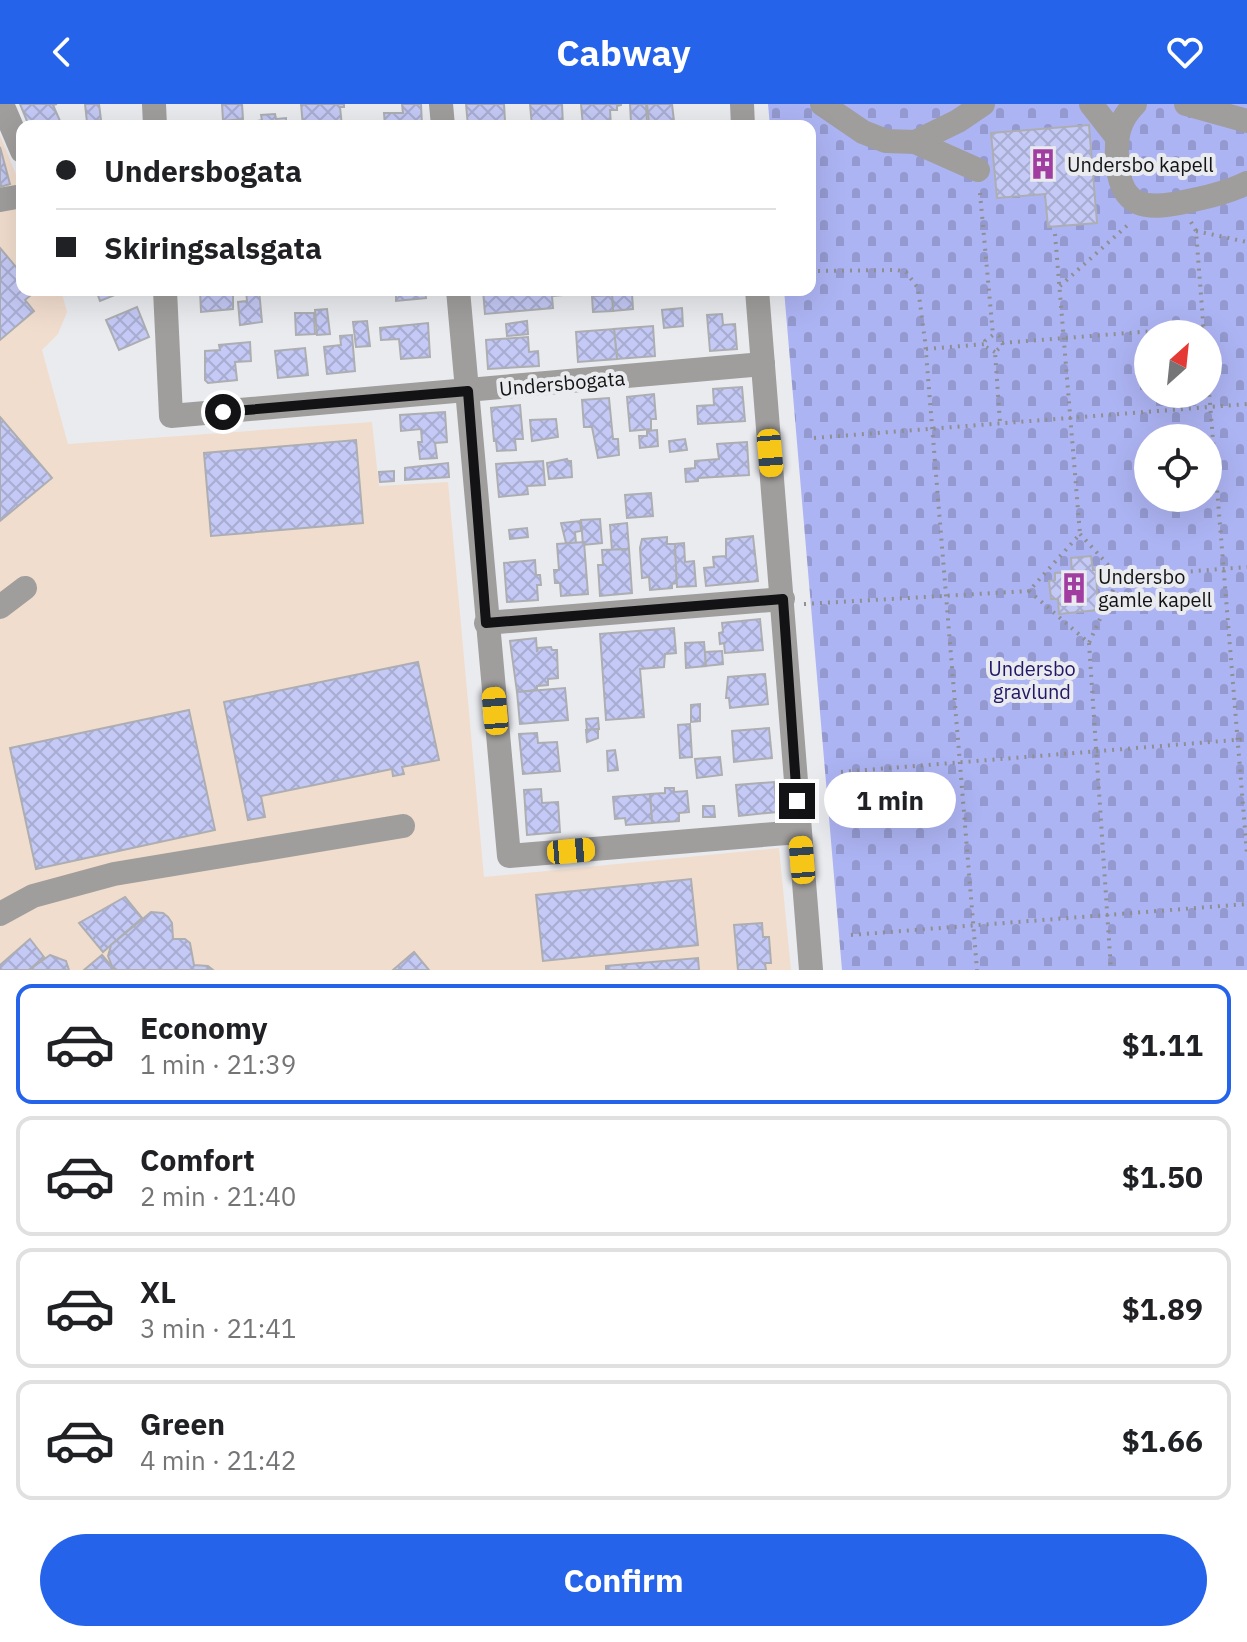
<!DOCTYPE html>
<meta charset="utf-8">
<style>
body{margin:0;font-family:"IBM Plex Sans",sans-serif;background:#f6f6f6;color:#202124;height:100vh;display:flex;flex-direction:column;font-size:30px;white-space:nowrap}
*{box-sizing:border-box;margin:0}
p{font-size:26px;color:#757577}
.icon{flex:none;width:44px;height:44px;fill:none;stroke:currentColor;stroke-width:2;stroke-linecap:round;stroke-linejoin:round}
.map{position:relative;height:866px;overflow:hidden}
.side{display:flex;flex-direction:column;background:#fff;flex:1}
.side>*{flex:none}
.hud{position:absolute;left:16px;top:16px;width:800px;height:176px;border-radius:16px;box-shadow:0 8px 32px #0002;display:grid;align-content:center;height:176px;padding:0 40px;background:#fff}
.needle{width:52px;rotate:27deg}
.buttons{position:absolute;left:1134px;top:216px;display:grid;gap:16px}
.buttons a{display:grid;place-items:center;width:88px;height:88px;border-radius:50%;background:#fff;box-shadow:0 8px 32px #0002;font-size:40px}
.end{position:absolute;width:36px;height:36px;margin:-18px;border:10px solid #131315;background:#fff;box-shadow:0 0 0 4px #fff}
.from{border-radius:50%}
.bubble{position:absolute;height:56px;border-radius:28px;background:#fff;box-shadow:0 8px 32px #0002;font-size:26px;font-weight:700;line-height:56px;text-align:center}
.car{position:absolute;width:24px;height:48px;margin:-24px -12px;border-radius:10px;box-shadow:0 0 6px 2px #0007;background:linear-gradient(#f5c518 24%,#345 0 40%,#f5c518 0 76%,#345 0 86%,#f5c518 0)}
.hud b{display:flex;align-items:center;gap:28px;height:76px;font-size:30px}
.hud b+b{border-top:2px solid #e0e0e0}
.hud i{width:20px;height:20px;background:#202124}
ul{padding:14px 0 0;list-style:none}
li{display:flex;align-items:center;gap:24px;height:120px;margin:0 16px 12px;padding:0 24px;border:4px solid #e0e0e0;border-radius:16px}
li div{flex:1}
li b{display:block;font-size:30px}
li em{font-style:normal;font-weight:700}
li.active{border-color:#2563eb}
li>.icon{width:72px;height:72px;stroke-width:1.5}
.primary-button{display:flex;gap:16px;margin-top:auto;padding:16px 40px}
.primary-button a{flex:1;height:92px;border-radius:48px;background:#2563eb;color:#fff;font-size:32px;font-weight:700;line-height:92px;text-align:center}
header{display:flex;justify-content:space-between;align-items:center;height:104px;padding:0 40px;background:#2563eb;color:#fff;font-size:36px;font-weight:700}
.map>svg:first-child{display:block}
.industrial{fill:#f1ddce}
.cemetery{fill:url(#cemetery-stones);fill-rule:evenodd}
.building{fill:url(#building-cross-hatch);stroke:#adaeb2;stroke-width:2}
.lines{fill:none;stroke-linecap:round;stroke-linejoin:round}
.path{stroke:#8f8f92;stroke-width:4;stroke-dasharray:2 6;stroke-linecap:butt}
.minor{stroke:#9f9e9c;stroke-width:24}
.route{stroke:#131315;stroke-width:10}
.labels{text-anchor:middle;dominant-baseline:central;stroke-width:8;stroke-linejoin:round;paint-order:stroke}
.poi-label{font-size:20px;fill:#131315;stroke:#eaebef;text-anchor:start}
.street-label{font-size:20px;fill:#131315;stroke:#eaebef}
.park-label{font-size:20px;fill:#211667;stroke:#eaebef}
</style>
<header><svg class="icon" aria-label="back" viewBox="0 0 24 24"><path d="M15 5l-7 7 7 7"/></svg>Cabway<svg class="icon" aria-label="heart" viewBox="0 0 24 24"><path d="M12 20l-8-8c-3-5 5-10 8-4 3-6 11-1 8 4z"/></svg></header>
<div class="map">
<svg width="1247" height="866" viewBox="0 0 1247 866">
<defs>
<pattern id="cemetery-stones" width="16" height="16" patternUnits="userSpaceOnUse" patternTransform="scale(2)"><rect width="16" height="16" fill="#adb4f3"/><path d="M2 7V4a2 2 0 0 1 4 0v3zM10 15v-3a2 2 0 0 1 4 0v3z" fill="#949acf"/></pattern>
<pattern id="building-cross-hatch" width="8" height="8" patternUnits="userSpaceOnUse" patternTransform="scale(2)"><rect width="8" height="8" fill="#c4c9f5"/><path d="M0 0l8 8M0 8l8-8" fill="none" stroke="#a8acd1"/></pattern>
</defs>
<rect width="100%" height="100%" fill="#eaebef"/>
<path class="industrial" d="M0 31 22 86V186H61L67 208 58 230 42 246 68 340 372 318 379 382 448 378 484 773 779 744 791 866H0Z"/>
<path class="cemetery" d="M768 0H1247V866H842L784 186H810V22H770ZM1148 230H1208V290H1148ZM1148 334H1208V394H1148Z"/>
<g class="building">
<path d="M20 0H57L53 1 60 17 47 22H29Z"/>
<path d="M85 0H99L101 16 87 18Z"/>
<path d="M222 0H242L243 15 223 17Z"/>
<path d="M301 0H344V3H340L342 22H303Z"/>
<path d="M402 0H421L422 22H385L384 9H403Z"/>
<path d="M466 0H504L505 17 498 18V22H468Z"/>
<path d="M530 0H562L563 22H532Z"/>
<path d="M581 0H621V1L617 2V6H610L611 22H583Z"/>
<path d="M630 0H646L647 17 631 18Z"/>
<path d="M647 0H672L674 17 649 19Z"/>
<path d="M275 10 276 15 286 14V22H257V17L262 16 261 11Z"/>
<path d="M1089 21 1097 119 1048 123 1045 90 997 94 991 29Z"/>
<path d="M0 43 10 80 0 83Z"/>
<path d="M0 144 22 170V186H26L31 191 25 196 34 207 0 236Z"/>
<path d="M96 186H127L100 197Z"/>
<path d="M200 186H233V205L201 208Z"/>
<path d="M246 186H259L262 218 240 221 238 198 247 197Z"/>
<path d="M396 186H425L426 194 396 197Z"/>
<path d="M483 186H561L562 191 552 192 553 204 485 210Z"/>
<path d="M632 189 633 205 613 207 612 191Z"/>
<path d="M612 191 613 207 593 208 592 192Z"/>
<path d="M137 203 149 233 119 246 106 216Z"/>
<path d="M682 204 683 222 664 224 662 206Z"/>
<path d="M327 205 330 230 317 231 315 206Z"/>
<path d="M295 209H314L315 230 296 231Z"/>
<path d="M722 210 723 221 735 220 737 245 710 247 707 211Z"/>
<path d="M367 217 370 242 356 243 353 218Z"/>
<path d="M527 217 528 230 507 232 506 220Z"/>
<path d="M428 219 430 253 401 255 399 235 381 236 380 224Z"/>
<path d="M653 222 655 252 617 255 614 225Z"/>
<path d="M614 225 617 255 578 258 576 228Z"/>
<path d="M352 231 355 267 327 270 324 243 341 241 340 232Z"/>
<path d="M528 233 529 248 538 247 539 262 488 265 486 236Z"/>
<path d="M250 238 251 257 235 258 237 276 208 279 205 276V247L220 246 219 241Z"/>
<path d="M305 244 308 271 278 274 275 247Z"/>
<path d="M742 283 745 317 698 320 697 302 714 301 713 285Z"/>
<path d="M654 290 656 315H651V325L630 327 627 293Z"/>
<path d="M609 294 613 335H618L619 351 598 354 592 323H584L582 296Z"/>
<path d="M520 301 523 335H515L516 346 497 347 496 337H494L491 304Z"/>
<path d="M445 308 447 338 435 339 437 354 420 355 418 338H422L421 325 401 327 400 311Z"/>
<path d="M0 313 52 374 0 417Z"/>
<path d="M556 315 558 333 532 337 530 316Z"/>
<path d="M657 326 658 342 640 344 639 332H647V327Z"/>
<path d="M685 335 687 346 670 348 669 337Z"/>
<path d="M356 336 363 419 211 432 204 349Z"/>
<path d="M747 338 749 371 698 374V377L686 378 685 365 695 364V357L719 355 717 340Z"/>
<path d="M567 355 568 357H571L572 373 549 375 547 359Z"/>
<path d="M543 357 545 381 527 382 528 390 499 393 496 360Z"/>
<path d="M448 359 449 373 405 376V364Z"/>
<path d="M394 367V377L380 378 379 368Z"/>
<path d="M651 389 653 412 627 414 625 391Z"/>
<path d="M600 415 602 439 583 441 581 416Z"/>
<path d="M580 417 581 427 575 428 576 439H566L561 419Z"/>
<path d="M627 419 629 445 612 446 610 421Z"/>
<path d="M527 424 528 433 510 435 509 426Z"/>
<path d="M753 432 758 477 706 482 704 464 714 463 713 453 726 452V435Z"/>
<path d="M667 433V440H675L677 479 672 480V484L650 486 649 473 642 474 640 444 642 435Z"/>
<path d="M584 438 588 490 561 492 560 479H555L554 466H559L557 440Z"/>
<path d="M684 439 685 458 694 457 696 482 677 483 675 440Z"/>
<path d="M629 445 632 489 600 492 598 461H603L602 446Z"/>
<path d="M1091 452 1093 466H1096L1098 506 1059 510 1058 495H1051L1049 477 1055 476V469L1072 468 1071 454Z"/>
<path d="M535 456 536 471H540L541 481H537L538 496 507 498 504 459Z"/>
<path d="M760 515 763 546 725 549 724 539 720 540 719 529 723 528 722 519Z"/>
<path d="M674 524 676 549 665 550 664 563 640 565 644 613 606 616 600 530Z"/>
<path d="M536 534 537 548 538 544 551 543 552 546H557L558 574 548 575V581L537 582V586L517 588 510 537Z"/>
<path d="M704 538 706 562 686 564 685 539Z"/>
<path d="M722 547 723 560 706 562 705 548Z"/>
<path d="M418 558 439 656 402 663 404 670 393 672 392 665 261 692 265 713 248 716 224 598Z"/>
<path d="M765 570 768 600 730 604 729 594H726L728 573Z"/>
<path d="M565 584 568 616 520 620 517 588Z"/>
<path d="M700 600V617L691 618V601Z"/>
<path d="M189 606 215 726 36 765 10 644Z"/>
<path d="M598 614 599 625 587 626 586 615Z"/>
<path d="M690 620 692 653 680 654 678 621Z"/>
<path d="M769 624 772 654 734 658 732 627Z"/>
<path d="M598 625V634L587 638 586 626Z"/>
<path d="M537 629 538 639 557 638 560 667 523 670 519 630Z"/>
<path d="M615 646 618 666 608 667 607 647Z"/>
<path d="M720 653 722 671 697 674 695 655Z"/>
<path d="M774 678 777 708 739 712 736 681Z"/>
<path d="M665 684H674V688L687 687 689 708 679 709V717L652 719 650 690 665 689Z"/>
<path d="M541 685 542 699 558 698 560 728 527 731 524 686Z"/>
<path d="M650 690 652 719 626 721 625 714 615 715 613 693Z"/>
<path d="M703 702H714L715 713H703Z"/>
<path d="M691 775 698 841 543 857 536 791Z"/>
<path d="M125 793 142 814 103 848 79 819Z"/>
<path d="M151 808 163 809 168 813 172 819 173 835H185L190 839 194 861 208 862 213 866H117L112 862 108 852 111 841Z"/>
<path d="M762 819 763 833H769L771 859H765L766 866H738L734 821Z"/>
<path d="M30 835 44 853 29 866H0V861Z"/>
<path d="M414 848 429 866H393Z"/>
<path d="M50 851 66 857 69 866H29Z"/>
<path d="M102 851 115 866H84Z"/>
<path d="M698 854 699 866H606V862Z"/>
</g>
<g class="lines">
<g class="path">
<path d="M980 89 993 231"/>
<path d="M1191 118 1196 127 1204 230"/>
<path d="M1196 127 1247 138"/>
<path d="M1055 130 1080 430"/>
<path d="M810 167 897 166 906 168 918 184 925 237 977 866"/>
<path d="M1060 182 1130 119"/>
<path d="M1002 239 1204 223"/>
<path d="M926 245 986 240"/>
<path d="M995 248 986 243 985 237 993 231 999 232 1003 241 995 248 1000 319"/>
<path d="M1208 275 1247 750"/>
<path d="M814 334 1247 300"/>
<path d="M1080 430 1119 473 1089 539 1029 487Z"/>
<path d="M1119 473 1247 463"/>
<path d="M804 500 1029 487"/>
<path d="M1089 539 1111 866"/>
<path d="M841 668 1247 635"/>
<path d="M851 831 1247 800"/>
</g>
<g class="minor">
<path d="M2 0 22 47"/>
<path d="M154 0 155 22"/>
<path d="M441 0 443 22"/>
<path d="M742 0 743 22"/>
<path d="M822 0 863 28 886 37 915 38 978 66"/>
<path d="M1091 0 1116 32"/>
<path d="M1135 0C1120 15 1116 30 1117 51 1118 107 1147 107 1193 96 1212 92 1229 88 1247 79"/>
<path d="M1186 0 1247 17"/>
<path d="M915 38 958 17 983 0"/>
<path d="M0 96 22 92"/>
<path d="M165 186 171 312 763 260"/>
<path d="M458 186 509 752 799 728"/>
<path d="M757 186 811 866"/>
<path d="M0 503 25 484"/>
<path d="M486 519 783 495"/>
<path d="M0 810 33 792 114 770 403 722"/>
</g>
</g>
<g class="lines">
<path class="route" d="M223 308 468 287 486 519 783 495 797 697"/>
</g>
<defs>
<symbol id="building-bare" viewBox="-9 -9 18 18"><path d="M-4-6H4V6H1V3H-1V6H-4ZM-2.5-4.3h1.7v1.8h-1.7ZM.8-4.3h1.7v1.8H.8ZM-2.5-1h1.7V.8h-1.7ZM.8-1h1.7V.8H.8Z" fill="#a13ca1" stroke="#eaebef" stroke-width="2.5" paint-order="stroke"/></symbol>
</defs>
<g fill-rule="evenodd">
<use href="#building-bare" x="1021" y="38" width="44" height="44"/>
<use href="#building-bare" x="1052" y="462" width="44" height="44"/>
</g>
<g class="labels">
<g class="poi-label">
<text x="1067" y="60">Undersbo kapell</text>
<text x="1098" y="472">Undersbo<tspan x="1098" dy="23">gamle kapell</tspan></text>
</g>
<g class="street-label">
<text transform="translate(562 279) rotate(-5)">Undersbogata</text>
</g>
<g class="park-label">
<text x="1032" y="564">Undersbo<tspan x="1032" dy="23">gravlund</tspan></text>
</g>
</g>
</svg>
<div class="buttons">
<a><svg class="needle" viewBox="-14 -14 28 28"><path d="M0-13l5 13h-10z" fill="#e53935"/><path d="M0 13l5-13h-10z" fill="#757577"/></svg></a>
<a><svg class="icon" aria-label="locate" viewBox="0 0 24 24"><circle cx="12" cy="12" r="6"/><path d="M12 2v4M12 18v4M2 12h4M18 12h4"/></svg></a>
</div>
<i class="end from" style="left:223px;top:308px"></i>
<i class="end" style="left:797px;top:697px"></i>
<div class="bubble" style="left:824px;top:668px;width:132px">1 min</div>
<i class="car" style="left:770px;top:349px;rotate:175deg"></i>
<i class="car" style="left:495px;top:607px;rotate:355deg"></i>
<i class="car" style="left:571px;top:747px;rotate:85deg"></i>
<i class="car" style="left:802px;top:756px;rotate:355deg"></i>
<div class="hud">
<b><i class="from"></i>Undersbogata</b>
<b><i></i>Skiringsalsgata</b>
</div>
</div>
<section class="side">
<ul>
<li class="active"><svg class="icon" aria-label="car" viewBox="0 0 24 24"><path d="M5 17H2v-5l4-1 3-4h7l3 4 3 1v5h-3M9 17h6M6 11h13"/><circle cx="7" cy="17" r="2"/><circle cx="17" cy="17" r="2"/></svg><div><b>Economy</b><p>1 min · 21:39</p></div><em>$1.11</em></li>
<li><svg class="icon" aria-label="car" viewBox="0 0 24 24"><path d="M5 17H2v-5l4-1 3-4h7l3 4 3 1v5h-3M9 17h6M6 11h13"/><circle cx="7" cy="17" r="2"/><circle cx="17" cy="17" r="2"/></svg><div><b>Comfort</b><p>2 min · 21:40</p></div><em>$1.50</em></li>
<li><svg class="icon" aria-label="car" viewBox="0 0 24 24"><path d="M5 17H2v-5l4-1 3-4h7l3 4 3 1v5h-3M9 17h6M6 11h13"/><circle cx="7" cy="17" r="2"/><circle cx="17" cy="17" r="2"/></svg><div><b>XL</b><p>3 min · 21:41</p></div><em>$1.89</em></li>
<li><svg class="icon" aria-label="car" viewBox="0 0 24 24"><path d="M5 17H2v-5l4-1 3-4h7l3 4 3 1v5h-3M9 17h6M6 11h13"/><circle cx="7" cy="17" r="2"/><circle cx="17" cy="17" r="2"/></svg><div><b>Green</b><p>4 min · 21:42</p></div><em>$1.66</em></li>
</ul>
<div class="primary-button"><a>Confirm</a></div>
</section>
